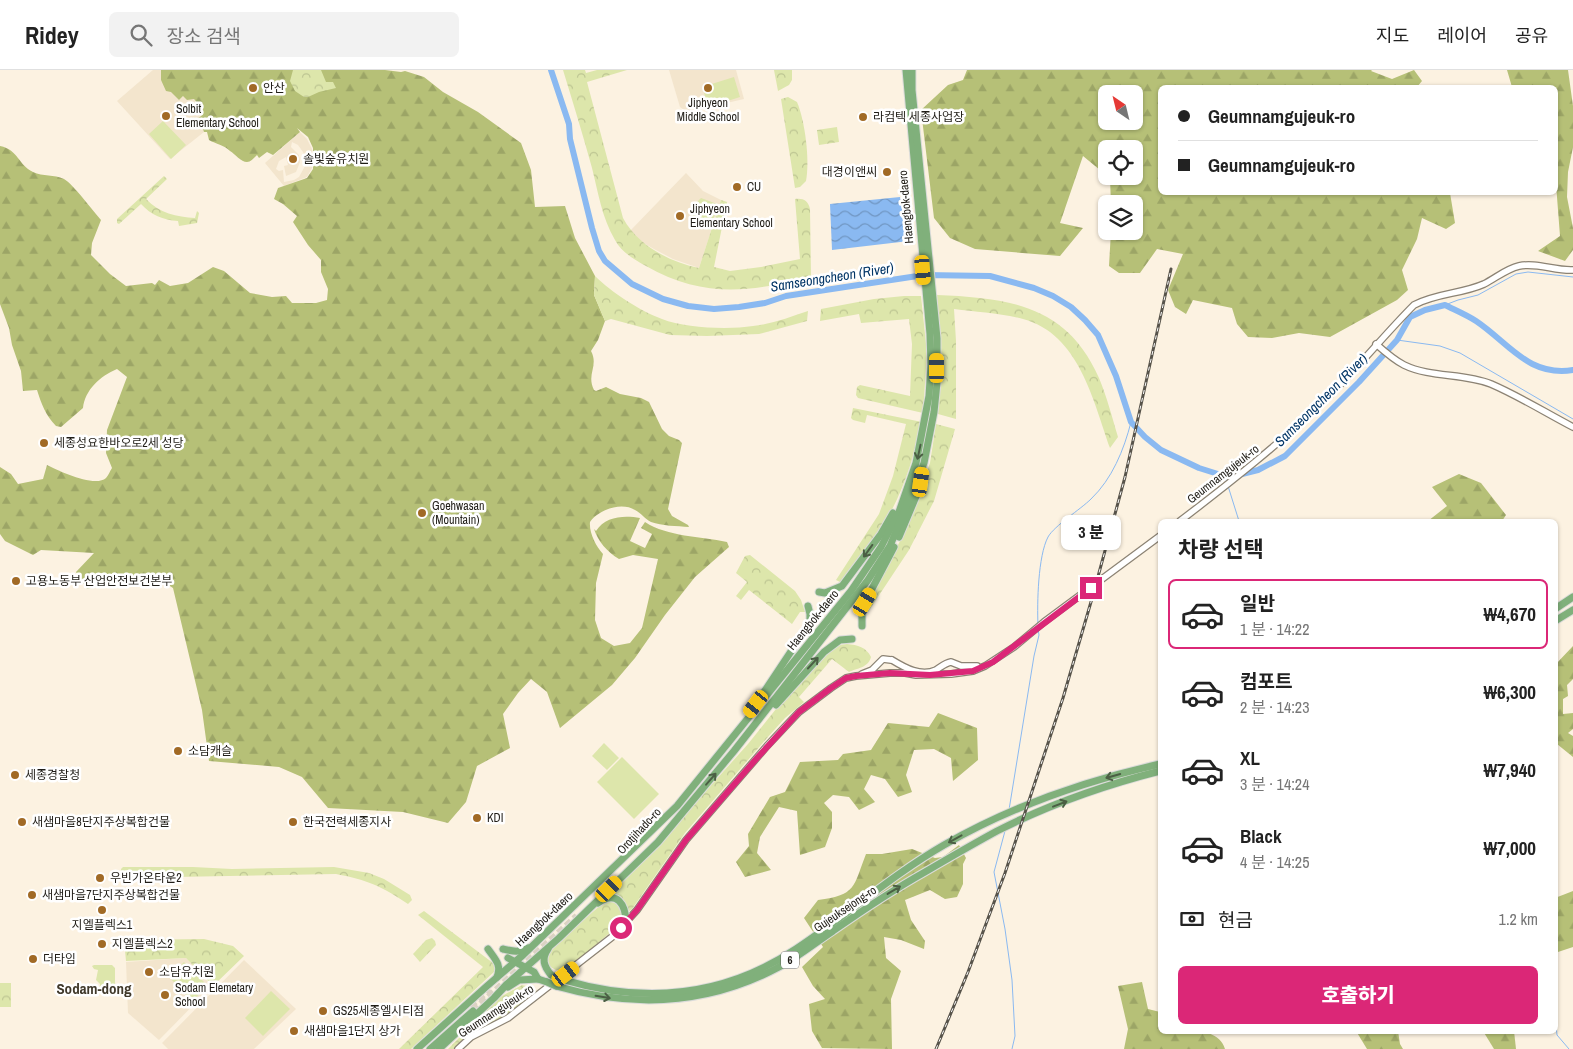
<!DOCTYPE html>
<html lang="ko">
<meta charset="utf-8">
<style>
body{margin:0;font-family:"Archivo Narrow","Noto Sans KR",sans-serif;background:#f2f2f2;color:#222;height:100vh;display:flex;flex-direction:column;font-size:19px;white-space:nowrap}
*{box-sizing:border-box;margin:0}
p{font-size:16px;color:#767676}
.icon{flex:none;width:28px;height:28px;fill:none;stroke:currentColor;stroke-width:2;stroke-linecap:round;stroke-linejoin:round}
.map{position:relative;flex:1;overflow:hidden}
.side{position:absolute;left:1158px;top:449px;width:400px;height:515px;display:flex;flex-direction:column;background:#fff;border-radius:8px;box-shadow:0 1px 4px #0004}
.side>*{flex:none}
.guide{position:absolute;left:1158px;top:15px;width:400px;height:110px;border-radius:8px;box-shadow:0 1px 4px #0004;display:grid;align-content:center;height:110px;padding:0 20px;background:#fff}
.needle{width:32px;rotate:325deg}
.tools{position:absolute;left:1098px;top:15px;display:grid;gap:10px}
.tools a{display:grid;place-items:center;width:45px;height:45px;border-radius:8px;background:#fff;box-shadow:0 1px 4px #0004;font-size:25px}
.end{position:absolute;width:22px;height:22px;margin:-11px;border:6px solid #db2777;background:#fff;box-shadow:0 0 0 2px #fff}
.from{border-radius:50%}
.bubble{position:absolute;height:35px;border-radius:8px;background:#fff;box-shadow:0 1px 4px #0004;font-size:16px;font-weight:800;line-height:35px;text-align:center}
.car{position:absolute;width:15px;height:30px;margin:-15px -8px;border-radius:6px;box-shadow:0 0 4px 1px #0007;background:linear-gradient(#f5c518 24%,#345 0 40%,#f5c518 0 76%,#345 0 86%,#f5c518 0)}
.guide b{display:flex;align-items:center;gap:18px;height:48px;font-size:19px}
.guide b+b{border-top:1px solid #e0e0e0}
.guide i{width:12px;height:12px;background:#222}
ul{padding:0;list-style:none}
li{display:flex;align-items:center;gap:15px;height:70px;margin:0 10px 8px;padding:0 10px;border:2px solid transparent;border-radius:8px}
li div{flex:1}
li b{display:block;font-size:19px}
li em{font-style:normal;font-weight:800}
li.selected{border-color:#db2777}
li>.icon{width:45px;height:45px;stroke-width:1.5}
h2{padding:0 20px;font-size:22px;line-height:60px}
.pay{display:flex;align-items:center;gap:12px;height:55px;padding:0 20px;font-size:19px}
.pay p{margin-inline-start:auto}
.button{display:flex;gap:10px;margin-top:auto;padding:10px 20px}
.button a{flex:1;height:58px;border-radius:8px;background:#db2777;color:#fff;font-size:20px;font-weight:800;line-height:58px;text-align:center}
header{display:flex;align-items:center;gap:30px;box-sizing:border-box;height:70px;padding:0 25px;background:#fff;border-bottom:1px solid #e0e0e0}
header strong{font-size:24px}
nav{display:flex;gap:28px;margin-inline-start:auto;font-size:18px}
.search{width:350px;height:45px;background:#f2f2f2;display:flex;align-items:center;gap:12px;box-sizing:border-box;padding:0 18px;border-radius:8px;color:#767676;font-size:19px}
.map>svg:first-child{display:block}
.built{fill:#f3e5cd;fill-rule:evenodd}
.green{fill:#dde6ab}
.forest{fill:url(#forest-firs);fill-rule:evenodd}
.park{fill:url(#park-crowns)}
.water{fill:url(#water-waves)}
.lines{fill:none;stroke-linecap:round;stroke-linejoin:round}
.stream{stroke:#8ab9f1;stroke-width:1}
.river{stroke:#8ab9f1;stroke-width:6}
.highway-tunnel{stroke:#dbd2c3;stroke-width:7;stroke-dasharray:7 3.5;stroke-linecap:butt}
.secondary-casing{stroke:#8c8374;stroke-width:8}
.highway-casing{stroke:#dbdbda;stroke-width:9}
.secondary{stroke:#fff;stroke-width:5.5}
.highway{stroke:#80b07b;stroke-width:7}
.rail-casing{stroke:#57534a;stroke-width:3}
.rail{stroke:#fff;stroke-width:1;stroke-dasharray:4;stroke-linecap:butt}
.highway-bridge-casing{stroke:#dbdbda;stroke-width:9;stroke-linecap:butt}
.highway-bridge{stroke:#80b07b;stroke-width:7}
.oneway{stroke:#4b5f44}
.route{stroke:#db2777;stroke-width:6}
.poi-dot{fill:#a16a25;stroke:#fff;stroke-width:2}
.labels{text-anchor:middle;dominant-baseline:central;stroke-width:5;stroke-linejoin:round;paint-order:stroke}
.shield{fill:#fff;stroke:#63615d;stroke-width:1}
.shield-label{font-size:11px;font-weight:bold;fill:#201d17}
.poi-label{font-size:12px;fill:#201d17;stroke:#fff;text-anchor:start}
.street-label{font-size:12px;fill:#201d17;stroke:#fff}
.water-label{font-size:14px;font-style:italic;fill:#023566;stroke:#fff}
.quarter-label{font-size:15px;font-weight:bold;fill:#40392b;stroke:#fff}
</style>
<header>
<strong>Ridey</strong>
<div class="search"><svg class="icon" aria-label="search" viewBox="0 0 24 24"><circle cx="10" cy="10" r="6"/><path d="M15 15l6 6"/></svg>장소 검색</div>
<nav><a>지도</a><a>레이어</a><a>공유</a></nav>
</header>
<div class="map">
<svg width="1573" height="979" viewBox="0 0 1573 979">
<defs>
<pattern id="forest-firs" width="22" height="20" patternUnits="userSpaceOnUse" patternTransform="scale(1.25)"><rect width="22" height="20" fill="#b6c077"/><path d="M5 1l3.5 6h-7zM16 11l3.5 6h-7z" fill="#9ca566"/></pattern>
<pattern id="park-crowns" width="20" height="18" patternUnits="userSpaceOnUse" patternTransform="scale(1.25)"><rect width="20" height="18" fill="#dde6ab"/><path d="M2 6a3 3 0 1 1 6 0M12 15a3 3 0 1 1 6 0" fill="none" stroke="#bdc592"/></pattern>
<pattern id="water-waves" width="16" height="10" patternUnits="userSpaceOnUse" patternTransform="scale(1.25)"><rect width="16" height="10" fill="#8ab9f1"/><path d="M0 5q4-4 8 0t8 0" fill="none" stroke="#7096c2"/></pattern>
</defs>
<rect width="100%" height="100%" fill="#fcf2e1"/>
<g class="built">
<path d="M153 0H161V10L179 30 183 26 194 29 203 40 201 50 204 62 170 89 117 31Z"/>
<path d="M669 0H736L744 29 687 42 680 37Z"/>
<path d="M300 62 307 69 312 79V98L307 107 284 116 265 93ZM292 72 298 75 303 82 306 91 305 96 299 107 294 110 284 112 283 100 279 101 276 99 279 91 286 87 288 95 284 96 286 106 296 102 300 92 299 85 291 77Z"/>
<path d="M686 103 703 121 721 130 699 198 673 189 654 179 640 171 630 161Z"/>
<path d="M186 888 212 916 159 970 128 943 126 892Z"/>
<path d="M244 890 296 939 254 979H168L162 973Z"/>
</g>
<g class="green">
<path d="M734 7 740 27 709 37 702 17Z"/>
<path d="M163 51 186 75 171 89 149 64Z"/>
<path d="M701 128 717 134V138L710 160 694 155 690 152 697 132Z"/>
<path d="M604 673 619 688 607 700 592 686Z"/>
<path d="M622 687 659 724 634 749 597 712Z"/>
<path d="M184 892 208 916 192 931 169 907Z"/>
<path d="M94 895H112L115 898V925L106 926 99 923 100 914 96 910 98 900 94 899 92 896Z"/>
<path d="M271 921 290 939 263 966 245 948Z"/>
</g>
<g class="forest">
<path d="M161 0H385L401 2 405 1 424 7 443 22 478 42 521 73 531 100 535 137 565 136 575 168 595 206 594 225 605 251 598 270 591 281C599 296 586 304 594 320L596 321 606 317 620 324 641 328 649 332 662 359 669 366 679 370 682 373 668 439 672 446 688 455 689 457C677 456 662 456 651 452 645 449 641 443 635 440 622 432 599 439 590 452 589 463 596 476 603 484L596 513 595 550 601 568 614 576 630 573 642 558 658 489 633 485 619 489C607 482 598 471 594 459L596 461C605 446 625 445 640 448L630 471 645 478 652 464 641 458 645 452C668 467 700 466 727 472L729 477 695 507 665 545 635 588 612 615 560 658 547 622 531 609 518 623 503 644 510 678 477 696 466 732 448 753 403 742 328 738 302 707 279 697 209 691 202 640 173 518 153 505 128 509 87 519 76 502 94 483 41 480 33 485 5 471 0 464V397L11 404 18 414 43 409 47 395C59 401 95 418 106 408 108 406 110 401 112 398L106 383 107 360 127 307 117 299C100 306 85 320 83 338L61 357 56 356C46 346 41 333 37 320L23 321 21 301 12 275 9 258 0 234V76C19 80 18 95 33 102 43 107 54 104 64 109 73 114 93 141 101 150L92 173 91 185 110 204 126 216 152 213 155 215 159 210 170 216 188 213 213 197 224 201 250 223 272 227 286 226 292 233H316L327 230 328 219 321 202V190L308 175 293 152 297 146 283 134 274 129 278 118 307 108 313 99V78L308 67 297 58 300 62 273 85 267 82 259 88 257 85C254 88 251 92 247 92 241 92 235 84 230 81 224 75 216 74 209 70L207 62H204L199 48 203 44V40L194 29 187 30 183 26 179 30 171 22 166 21 161 10Z"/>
<path d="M967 0H1372L1371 1 1392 9 1414 0 1422 11 1417 17 1160 18V122L1450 123 1455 153 1446 159 1422 148 1417 169 1402 200 1408 220 1397 230 1330 267 1299 263 1272 268 1248 267 1237 254 1232 238 1193 230 1186 244 1175 237 1168 220 1183 184 1157 179 1140 203H1119L1109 196 1111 161H1134V134H1111L1110 109 1107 106H1134V79H1106V105L1083 86 1060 153 1083 158 1060 186 975 179 950 168 934 148 921 40 948 15 963 10ZM1106 24H1134V51H1106Z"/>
<path d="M1507 0H1568L1573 36V77L1568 102 1567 127 1573 158V180L1565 191 1538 181 1560 166 1555 101V18L1512 17Z"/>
<path d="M1459 404 1481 413 1506 445 1502 451H1428L1447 436 1432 417Z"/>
<path d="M1573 576V609L1567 615 1568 626 1563 629V644L1573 643V659L1568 663 1573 666V687L1557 674 1555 675V595Z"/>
<path d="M938 643 977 658 978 690 953 711 951 688 934 679 914 680 906 705 912 722 898 727 885 709 871 705 864 719 875 732 859 740 849 727 833 725 824 733 832 742V758L825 777 800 785 797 741 779 737 760 767 757 783 771 800 745 807 736 792 749 776 748 764 770 727 785 722 800 692 838 690 843 684 871 680 888 653 929 657Z"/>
<path d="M959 775 966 788 963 794V814L957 827 945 829 930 820 905 830 911 850 925 871 924 879 901 870 884 867 886 888 901 901 891 929 892 979 822 978 812 961 809 934 825 929 813 916 802 897 823 877 804 848 818 830C857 825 853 817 866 784H882L912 779 935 788 943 787Z"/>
<path d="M1573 821V877L1555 883V828Z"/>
<path d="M1142 912 1148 939 1160 942V961C1180 961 1218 955 1225 979H1124L1128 959 1118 916Z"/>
<path d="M1356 961H1398L1400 974 1403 979H1367Z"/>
<path d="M1483 961H1514L1516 979H1494Z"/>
</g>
<g class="park">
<path d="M293 0H321L326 12H333L336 18 319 22 308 27H304L295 21 290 11Z"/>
<path d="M563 0H585L586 3 597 0H627L587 12 623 148C638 176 670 192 699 198L721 130 727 132 714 197 730 201 761 197 800 189 795 129C803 128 808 130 810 139L811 207C750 222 704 229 646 196 635 190 621 182 615 170 602 148 598 122 592 98 583 65 573 33 563 0Z"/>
<path d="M774 0H792V10L789 15 778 21Z"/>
<path d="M788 27 797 32C805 51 810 90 806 111L800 117 795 118 781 29Z"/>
<path d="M837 57 839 72 819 75 817 60Z"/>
<path d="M164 106 167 109 146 129C159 143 177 147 195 148L197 141 199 143 197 153 179 156 178 151C163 150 151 145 141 134L119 154 117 153V149Z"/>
<path d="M595 206C611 222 640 241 662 249 685 258 728 260 753 256 772 254 790 247 808 241L807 251 759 264 707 266 670 265 611 249 605 251 594 225Z"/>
<path d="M937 225C1009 228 1067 235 1099 308 1107 327 1112 347 1118 367L1110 378C1093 330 1079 264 1023 249 1000 243 976 242 954 239L956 271V349L938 344 941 294Z"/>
<path d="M904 226H921L927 283 923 343 858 328 856 325 857 317 860 315 910 326 912 274 909 249 861 253 859 244 820 251 821 239 874 229Z"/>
<path d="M853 338 922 352C914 387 902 426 882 457 870 476 854 494 840 512L836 510 879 444 893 406 906 354 867 345 865 353 853 350 851 348Z"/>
<path d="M936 354 955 359 934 431 909 480 866 545 868 530 885 501 906 459 930 393Z"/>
<path d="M750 485 795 521 801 530 805 542H800L792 554 749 520 741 530 736 526 747 512 736 503 745 486Z"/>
<path d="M847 574C858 575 866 577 871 587 868 598 857 598 849 602L832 589 799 627 804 632 785 648 767 668 685 763 632 839 629 841 627 840 610 826 609 823 663 769 748 674 784 629 829 580 839 575Z"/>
<path d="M123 797H193L232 799 334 797 369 803 384 809 410 825 412 830 408 834C381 816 368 810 336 804L121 808V799Z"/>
<path d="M610 832 618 833 625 850 565 901 556 900 547 895 548 881 603 833Z"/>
<path d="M424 841 497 896 495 901 411 979H399L483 897 418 845Z"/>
<path d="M432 868 435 871 436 875 420 892 413 884 426 870Z"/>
<path d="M204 869 233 876 244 886 213 916 186 888 126 891 124 870Z"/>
<rect x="0" y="913" width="11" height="24"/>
<path d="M522 915 534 918 537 922C528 929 519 938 509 944 493 954 464 963 454 979H448L500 927Z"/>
</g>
<path class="water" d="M900 127 909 171 832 180 830 134Z"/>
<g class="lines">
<g class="stream">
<path d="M1445 235 1458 230 1478 225 1516 204 1528 202 1573 207"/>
<path d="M1397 270 1440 276 1460 283 1573 349"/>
<path d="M1226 405V413"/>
<path d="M1228 416 1239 451"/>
<path d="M1038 555C1037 533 1038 486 1048 467 1054 456 1081 439 1091 429 1112 409 1124 380 1131 352"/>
<path d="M1009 740 1034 586 1039 565 1038 559"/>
<path d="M1005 761 994 802 1005 859 1012 910 1015 966 1012 979"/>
<path d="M1555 916V919"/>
<path d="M1555 933V939"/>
<path d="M1555 945 1557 965 1569 979"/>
</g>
<path class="river" d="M551 0 569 54 570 69 592 158 599 181 605 191 632 214 663 229 688 236 714 239 739 237 765 233 786 226 924 205 990 206 1034 218 1053 226 1071 237 1085 250 1098 265 1116 306 1131 352 1145 367 1161 380 1199 398 1218 404 1238 405 1258 400 1285 386 1359 312 1397 270 1410 247 1425 240 1445 235C1455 240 1467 245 1476 251 1509 273 1528 307 1573 300"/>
<g class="highway-tunnel">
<path d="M470 936 490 919"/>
<path d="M473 941 577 846"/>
</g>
<defs>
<g id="secondary">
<path d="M1376 274C1385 282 1394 290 1404 295 1431 308 1463 303 1491 314 1519 326 1546 343 1573 357"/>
<path d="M1180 451C1231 412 1282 372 1328 327 1358 298 1384 265 1414 235 1436 223 1462 224 1484 214 1496 208 1506 199 1519 196 1536 192 1555 201 1573 200"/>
<path d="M892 590C905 598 921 607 936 600 941 597 945 593 951 592L961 596H977"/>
<path d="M862 604 872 600 883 589 891 590"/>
<path d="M458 979 471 967 508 948 612 867 637 840 686 770 767 676 799 642 831 618 846 608 856 606 890 603H905L916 605 951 604 973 601 985 596 1014 577 1044 552 1160 466"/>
</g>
<g id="highway">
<path d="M899 467 920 417"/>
<path d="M819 522 825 523 842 516 881 464 893 443"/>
<path d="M1555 539 1573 527"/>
<path d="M1555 551 1573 540"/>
<path d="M862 556V543L865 532 894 477"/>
<path d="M760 628 810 553V544L808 536"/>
<path d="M776 635 824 582 840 570 852 569"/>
<path d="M598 833C617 819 626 835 626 853"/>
<path d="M488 879C495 889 502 895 497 907"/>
<path d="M503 879C512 881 519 883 528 878"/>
<path d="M548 879C541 889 544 896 551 905"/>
<path d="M508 888 534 902 538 909 547 912"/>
<path d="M564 910C645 934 724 927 796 879 846 846 892 805 944 775 1012 736 1084 711 1160 694"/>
<path d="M556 916C632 938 708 935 779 897 798 887 815 873 833 861 863 840 893 820 925 802 949 788 973 774 997 761 1048 735 1105 715 1160 701"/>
<path d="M508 917 519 910 538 909"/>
<path d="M417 979 487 916 523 885 677 736 851 521 881 477 899 442 916 393 929 326 931 295 930 264 906 0"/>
<path d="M430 979 473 941"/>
<path d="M439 979 494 928 507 914 559 868 658 772 734 681 868 510 890 476 924 393 934 342 937 313V268L912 20V0"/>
</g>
</defs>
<use href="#secondary" class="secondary-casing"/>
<use href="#highway" class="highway-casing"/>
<use href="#secondary" class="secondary"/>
<use href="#highway" class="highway"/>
<defs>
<path id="rail" d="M936 979 968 902 1005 803 1063 628 1093 525 1125 407 1171 199"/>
</defs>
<use href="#rail" class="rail-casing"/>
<use href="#rail" class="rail"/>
<defs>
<g id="highway-bridge">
<path d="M554 906 564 910"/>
<path d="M547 912 556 916"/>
</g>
</defs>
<use href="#highway-bridge" class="highway-bridge-casing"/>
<use href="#highway-bridge" class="highway-bridge"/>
</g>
<defs><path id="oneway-shaft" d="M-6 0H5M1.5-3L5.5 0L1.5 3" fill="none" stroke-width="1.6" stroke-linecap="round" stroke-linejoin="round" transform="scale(1.25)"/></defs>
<g class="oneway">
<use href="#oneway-shaft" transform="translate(919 382) rotate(102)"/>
<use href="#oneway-shaft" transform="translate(868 481) rotate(126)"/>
<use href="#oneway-shaft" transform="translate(813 593) rotate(-47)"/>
<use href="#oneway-shaft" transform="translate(1113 706) rotate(164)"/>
<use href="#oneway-shaft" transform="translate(711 709) rotate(-49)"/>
<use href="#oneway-shaft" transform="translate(1060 734) rotate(-21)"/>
<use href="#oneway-shaft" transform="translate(955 769) rotate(151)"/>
<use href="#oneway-shaft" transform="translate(894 820) rotate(-31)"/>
<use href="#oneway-shaft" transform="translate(603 927) rotate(9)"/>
</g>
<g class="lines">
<path class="route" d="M621 858 637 840 686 770 757 688 799 642 831 618 846 608 856 606 890 603 930 605 973 601 993 592 1091 518"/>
</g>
<g class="poi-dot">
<circle cx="253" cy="18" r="5"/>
<circle cx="708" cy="18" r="5"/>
<circle cx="166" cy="46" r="5"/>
<circle cx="863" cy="47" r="5"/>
<circle cx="293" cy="89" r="5"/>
<circle cx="887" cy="102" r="5"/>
<circle cx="737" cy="117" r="5"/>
<circle cx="680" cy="146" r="5"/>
<circle cx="44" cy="373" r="5"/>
<circle cx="422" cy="443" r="5"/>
<circle cx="16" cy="511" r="5"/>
<circle cx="178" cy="681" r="5"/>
<circle cx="15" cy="705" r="5"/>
<circle cx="477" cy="748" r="5"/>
<circle cx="22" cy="752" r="5"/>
<circle cx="293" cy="752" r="5"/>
<circle cx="100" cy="808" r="5"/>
<circle cx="32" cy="825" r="5"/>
<circle cx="102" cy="840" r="5"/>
<circle cx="102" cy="874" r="5"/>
<circle cx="33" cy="889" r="5"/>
<circle cx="149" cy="902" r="5"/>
<circle cx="165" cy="925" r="5"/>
<circle cx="323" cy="941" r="5"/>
<circle cx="294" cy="961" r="5"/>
</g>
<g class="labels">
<rect class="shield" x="781" y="881.5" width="18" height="17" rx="4"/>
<g class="shield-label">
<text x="790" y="890">6</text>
</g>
<g class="poi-label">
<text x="263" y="18">안산</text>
<text x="708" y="33" text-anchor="middle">Jiphyeon<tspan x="708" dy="14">Middle School</tspan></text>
<text x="176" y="39">Solbit<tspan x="176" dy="14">Elementary School</tspan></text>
<text x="873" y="47">라컴텍 세종사업장</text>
<text x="303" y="89">솔빛숲유치원</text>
<text x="877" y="102" text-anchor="end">대경이앤씨</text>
<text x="747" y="117">CU</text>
<text x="690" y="139">Jiphyeon<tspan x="690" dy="14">Elementary School</tspan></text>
<text x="54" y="373">세종성요한바오로2세 성당</text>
<text x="432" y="436">Goehwasan<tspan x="432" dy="14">(Mountain)</tspan></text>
<text x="26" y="511">고용노동부 산업안전보건본부</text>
<text x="188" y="681">소담캐슬</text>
<text x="25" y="705">세종경찰청</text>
<text x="487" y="748">KDI</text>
<text x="32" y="752">새샘마을8단지주상복합건물</text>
<text x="303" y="752">한국전력세종지사</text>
<text x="110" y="808">우빈가온타운2</text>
<text x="42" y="825">새샘마을7단지주상복합건물</text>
<text x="102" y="855" text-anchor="middle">지엘플렉스1</text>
<text x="112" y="874">지엘플렉스2</text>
<text x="43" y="889">더타임</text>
<text x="159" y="902">소담유치원</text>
<text x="175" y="918">Sodam Elemetary<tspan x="175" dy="14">School</tspan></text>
<text x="333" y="941">GS25세종엘시티점</text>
<text x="304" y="961">새샘마을1단지 상가</text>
</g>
<g class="street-label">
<text transform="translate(906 137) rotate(-95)">Haengbok-daero</text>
<text transform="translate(1223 404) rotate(-38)">Geumnamgujeuk-ro</text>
<text transform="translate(813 550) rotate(-51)">Haengbok-daero</text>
<text transform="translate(639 761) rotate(-47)">Orotjihado-ro</text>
<text transform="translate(845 839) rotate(-34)">Gujeuksejong-ro</text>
<text transform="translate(544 849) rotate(-43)">Haengbok-daero</text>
<text transform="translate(496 941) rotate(-33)">Geumnamgujeuk-ro</text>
</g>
<g class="water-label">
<text transform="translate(832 207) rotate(-9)">Samseongcheon (River)</text>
<text transform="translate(1321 330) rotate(-45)">Samseongcheon (River)</text>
</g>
<g class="quarter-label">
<text x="94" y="918">Sodam-dong</text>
</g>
</g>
</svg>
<div class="tools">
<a><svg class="needle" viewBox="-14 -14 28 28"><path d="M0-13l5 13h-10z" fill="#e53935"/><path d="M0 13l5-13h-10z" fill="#767676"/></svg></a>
<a><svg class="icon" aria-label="locate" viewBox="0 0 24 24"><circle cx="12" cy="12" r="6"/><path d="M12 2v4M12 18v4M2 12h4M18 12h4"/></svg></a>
<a><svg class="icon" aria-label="layers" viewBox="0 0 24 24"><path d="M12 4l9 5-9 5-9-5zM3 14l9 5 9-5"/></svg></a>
</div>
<i class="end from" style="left:621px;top:858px"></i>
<i class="end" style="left:1091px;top:518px"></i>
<div class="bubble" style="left:1061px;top:445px;width:60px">3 분</div>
<i class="car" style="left:923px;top:200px;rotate:175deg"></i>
<i class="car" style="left:937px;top:298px;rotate:0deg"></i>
<i class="car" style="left:921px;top:412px;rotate:8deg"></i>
<i class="car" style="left:865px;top:532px;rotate:31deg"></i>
<i class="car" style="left:756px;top:634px;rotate:217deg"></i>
<i class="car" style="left:609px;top:819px;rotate:46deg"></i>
<i class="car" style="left:566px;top:904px;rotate:53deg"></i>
<div class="guide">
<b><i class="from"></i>Geumnamgujeuk-ro</b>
<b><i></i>Geumnamgujeuk-ro</b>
</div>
<section class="side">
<h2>차량 선택</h2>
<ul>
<li class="selected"><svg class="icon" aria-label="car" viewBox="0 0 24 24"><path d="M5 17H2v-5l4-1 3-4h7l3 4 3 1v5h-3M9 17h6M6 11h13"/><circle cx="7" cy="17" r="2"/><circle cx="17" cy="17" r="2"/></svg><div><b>일반</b><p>1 분 · 14:22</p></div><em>₩4,670</em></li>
<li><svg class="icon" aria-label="car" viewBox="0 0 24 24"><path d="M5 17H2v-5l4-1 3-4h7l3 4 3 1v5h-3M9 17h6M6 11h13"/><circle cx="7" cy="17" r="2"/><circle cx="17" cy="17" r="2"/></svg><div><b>컴포트</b><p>2 분 · 14:23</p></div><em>₩6,300</em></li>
<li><svg class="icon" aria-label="car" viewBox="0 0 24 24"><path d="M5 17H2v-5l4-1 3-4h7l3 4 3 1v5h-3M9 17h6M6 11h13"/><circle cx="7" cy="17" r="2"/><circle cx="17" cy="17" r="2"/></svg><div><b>XL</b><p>3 분 · 14:24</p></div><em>₩7,940</em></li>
<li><svg class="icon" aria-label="car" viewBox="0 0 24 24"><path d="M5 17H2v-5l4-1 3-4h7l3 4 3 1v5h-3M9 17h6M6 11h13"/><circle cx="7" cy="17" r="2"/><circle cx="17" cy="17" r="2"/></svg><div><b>Black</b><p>4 분 · 14:25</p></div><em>₩7,000</em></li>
</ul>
<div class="pay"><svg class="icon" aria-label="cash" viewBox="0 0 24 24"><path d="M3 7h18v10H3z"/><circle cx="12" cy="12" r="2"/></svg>현금<p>1.2 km</p></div>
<div class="button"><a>호출하기</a></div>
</section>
</div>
